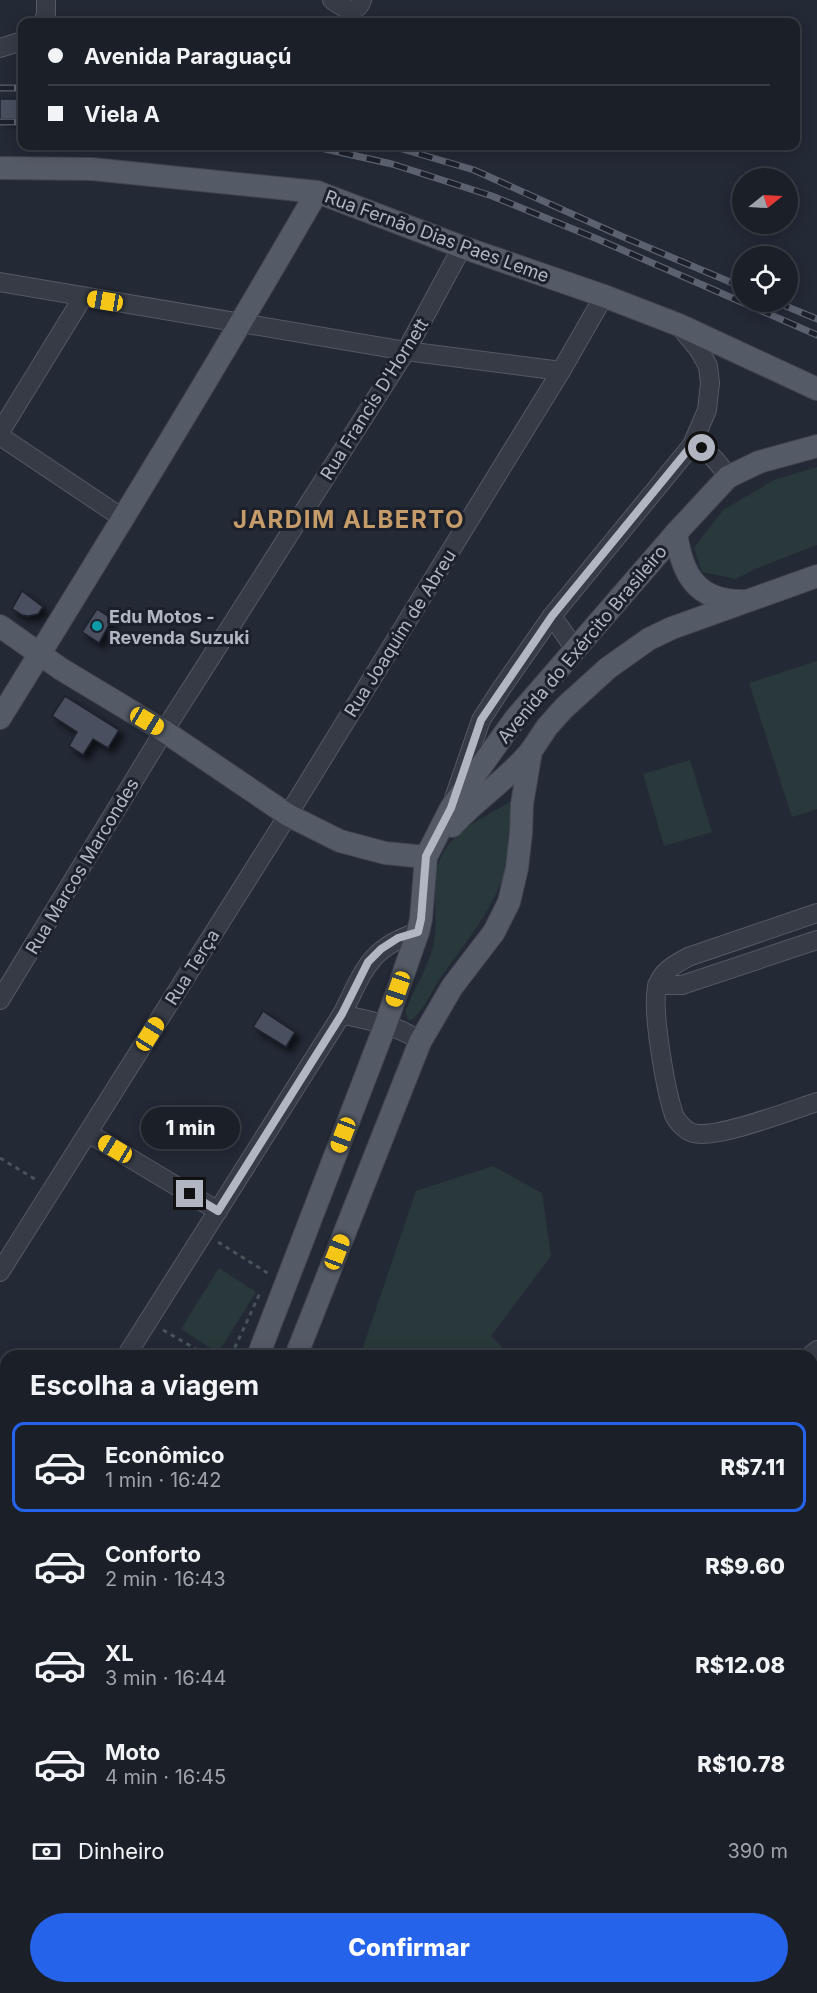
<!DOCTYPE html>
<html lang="pt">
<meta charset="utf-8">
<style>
body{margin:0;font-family:Inter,sans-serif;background:#232730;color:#f1f3f6;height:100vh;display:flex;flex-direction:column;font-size:22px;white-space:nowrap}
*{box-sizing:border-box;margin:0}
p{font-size:20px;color:#9fa2a8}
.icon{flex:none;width:33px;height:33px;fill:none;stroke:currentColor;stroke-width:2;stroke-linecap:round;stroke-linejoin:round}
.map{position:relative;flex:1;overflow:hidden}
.details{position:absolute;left:0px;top:1350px;width:818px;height:644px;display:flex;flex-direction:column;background:#1a1f28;border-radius:18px 18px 0 0;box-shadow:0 3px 15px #0003,0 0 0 2px #383d45}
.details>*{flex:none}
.top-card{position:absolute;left:18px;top:18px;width:782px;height:132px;border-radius:12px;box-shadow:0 3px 15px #0003,0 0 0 2px #383d45;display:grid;align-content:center;height:132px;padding:0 30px;background:#1a1f28}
.needle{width:39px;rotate:72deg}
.tools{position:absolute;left:732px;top:168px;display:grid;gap:12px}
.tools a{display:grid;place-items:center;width:66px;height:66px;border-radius:50%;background:#1a1f28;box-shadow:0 3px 15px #0003,0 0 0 2px #383d45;font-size:30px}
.end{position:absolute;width:27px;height:27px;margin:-14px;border:8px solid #b1b6c2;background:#111;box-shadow:0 0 0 3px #111}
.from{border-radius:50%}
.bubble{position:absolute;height:42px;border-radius:21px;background:#1a1f28;box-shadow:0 3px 15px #0003,0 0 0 2px #383d45;font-size:20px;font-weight:800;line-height:42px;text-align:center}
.car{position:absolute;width:18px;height:36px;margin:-18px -9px;border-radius:8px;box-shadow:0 0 4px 2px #0007;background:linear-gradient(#f5c518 24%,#345 0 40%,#f5c518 0 76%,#345 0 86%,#f5c518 0)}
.top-card b{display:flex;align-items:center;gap:21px;height:57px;font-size:22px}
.top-card b+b{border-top:2px solid #383d45}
.top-card i{width:15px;height:15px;background:#f1f3f6}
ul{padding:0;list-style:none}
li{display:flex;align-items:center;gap:18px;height:90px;margin:0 12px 9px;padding:0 18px;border:3px solid transparent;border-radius:12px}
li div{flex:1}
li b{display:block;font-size:22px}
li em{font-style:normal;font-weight:800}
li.selected{border-color:#2563eb}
li>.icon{width:54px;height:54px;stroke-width:1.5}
h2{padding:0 30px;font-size:27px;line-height:72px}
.pay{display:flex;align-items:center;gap:15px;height:66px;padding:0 30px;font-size:22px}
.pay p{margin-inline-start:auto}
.action{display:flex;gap:12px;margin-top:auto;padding:12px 30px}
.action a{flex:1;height:69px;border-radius:36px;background:#2563eb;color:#fff;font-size:24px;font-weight:800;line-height:69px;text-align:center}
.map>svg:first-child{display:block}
.green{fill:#29383a}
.building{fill:#4a505f;stroke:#1e222d;stroke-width:1.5;filter:url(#shadow)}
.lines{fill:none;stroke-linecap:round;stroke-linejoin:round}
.minor-casing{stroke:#545964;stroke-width:20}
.major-casing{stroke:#40444f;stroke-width:24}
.path{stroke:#475458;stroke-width:3;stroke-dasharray:4.5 4.5;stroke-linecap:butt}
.minor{stroke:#363b46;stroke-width:18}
.major{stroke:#545a66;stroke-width:22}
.rail-casing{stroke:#5b616f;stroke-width:7}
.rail{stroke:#1c202b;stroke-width:4.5;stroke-dasharray:14;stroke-linecap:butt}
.route{stroke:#b1b6c2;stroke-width:8}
.culture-dot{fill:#0f9aa8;stroke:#1c202b;stroke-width:2}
.labels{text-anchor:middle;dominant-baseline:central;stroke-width:6;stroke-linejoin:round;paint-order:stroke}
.street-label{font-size:18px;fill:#b1b6c2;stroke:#1c202b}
.poi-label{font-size:18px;font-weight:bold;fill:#b1b6c2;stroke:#1c202b;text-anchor:start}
.district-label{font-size:24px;font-weight:bold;letter-spacing:1.5px;fill:#c59c69;stroke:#1c202b}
</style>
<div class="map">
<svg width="817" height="1993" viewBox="0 0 817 1993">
<defs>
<filter id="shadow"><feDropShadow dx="5.5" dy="5.5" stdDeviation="3" flood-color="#0009"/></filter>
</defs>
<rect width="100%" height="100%" fill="#232935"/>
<g class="green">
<path d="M817 467V545L755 569 736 579 702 572 694 548 723 510 774 480Z"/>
<path d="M817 661V809L792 817 749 683Z"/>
<path d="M690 760 712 832 664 846 643 774Z"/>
<path d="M510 802C522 875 480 923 441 977 430 992 425 1012 409 1021L405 1011C413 993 428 966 433 947 437 929 435 910 435 892 434 838 469 826 510 802Z"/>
<path d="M493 1166 542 1193 551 1256 491 1336 511 1356H360L416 1191Z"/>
<path d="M219 1268 256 1292 218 1353 181 1329Z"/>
<path d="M812 1458 814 1460 817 1458V1512L812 1520Z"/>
<path d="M812 1633 817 1636V1742H812Z"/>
<path d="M817 1821V1935L812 1932V1824Z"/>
<path d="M21 1988H124L125 1993H18Z"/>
<rect x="234" y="1988" width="509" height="5"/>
</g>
<g class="building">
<path d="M0 99H19L18 119H0Z"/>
<path d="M22 591 43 607 38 614 28 616 22 615 12 609Z"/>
<path d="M97 609 112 619 99 643 82 632Z"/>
<path d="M65 696 119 730 108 748 93 739 83 755 69 746 77 732 52 716Z"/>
<path d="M263 1011 295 1032 286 1047 253 1027Z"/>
</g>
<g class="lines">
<defs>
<g id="minor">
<path d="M332 0C343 8 356 17 362 0"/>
<path d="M43 22 46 15V0"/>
<path d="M0 48 22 41"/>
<path d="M0 282 406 351 561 371"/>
<path d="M0 432 83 297"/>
<path d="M0 436 124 519"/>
<path d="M692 445C709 450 719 463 728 477"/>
<path d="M552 616 575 649"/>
<path d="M454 798 481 720 501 689 552 616 692 445 707 410 710 383 708 366 699 350 680 327"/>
<path d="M817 913 688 957C676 964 663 970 658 984 650 1005 666 1091 674 1115 677 1122 686 1131 693 1133 715 1140 792 1110 817 1102"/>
<path d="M657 985H682L817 940"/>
<path d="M0 1000 164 731 406 351 462 247"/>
<path d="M342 1014C368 1021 400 1025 420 1042"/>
<path d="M88 1133 218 1211"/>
<path d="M0 1272 288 815 561 371 604 296"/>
<path d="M126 1356 342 1014C364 971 368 948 418 932"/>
<path d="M810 1356 817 1350"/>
<path d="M0 1477 6 1472"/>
<path d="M812 1590 817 1586"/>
<path d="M0 1910 6 1911"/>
<path d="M812 1949 817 1952"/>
<path d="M761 1988 762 1993"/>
</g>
<g id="major">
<path d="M0 168 92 169 317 192 462 247 604 296 679 325 817 389"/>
<path d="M676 533C682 574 696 601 742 601"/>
<path d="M0 626 61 669 164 731 288 815 340 841 385 853 426 857"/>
<path d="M0 718C108 544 215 369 317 192"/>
<path d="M452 826C476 799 507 780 530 752"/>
<path d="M258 1356 385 1026 418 932 421 919 426 857 451 808 515 719 676 533 728 477 759 462 817 446"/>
<path d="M296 1356 420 1042 452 987 494 932 509 902 517 868 521 833 522 804 531 751 547 727 564 708 608 668 649 639 672 628 817 576"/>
<path d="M147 1988V1993"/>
<path d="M179 1993V1988"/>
</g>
</defs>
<use href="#minor" class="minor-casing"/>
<use href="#major" class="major-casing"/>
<g class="path">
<path d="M0 1158 38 1181"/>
<path d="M218 1242 269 1274 268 1276"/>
<path d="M163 1330 208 1356"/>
<path d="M231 1356 260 1293"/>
<path d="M118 1988V1993"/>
<path d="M24 1993 26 1988"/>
</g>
<use href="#minor" class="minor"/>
<use href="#major" class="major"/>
<defs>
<g id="rail">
<path d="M0 88H22"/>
<path d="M0 122H22"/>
<path d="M312 146 392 164 492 196 595 238 817 335"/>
<path d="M392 146 474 170 621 236 742 287"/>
<path d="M776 302 817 319"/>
</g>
</defs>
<use href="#rail" class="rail-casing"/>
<use href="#rail" class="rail"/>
</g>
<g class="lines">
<path class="route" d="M190 1194 218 1211 342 1014 368 962 381 949 398 938 418 932 421 919 426 856 451 808 481 720 552 616 692 445 702 448"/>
</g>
<circle class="culture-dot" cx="97" cy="626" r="6"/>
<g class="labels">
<g class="street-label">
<text transform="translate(437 236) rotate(20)">Rua Fernão Dias Paes Leme</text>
<text transform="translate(374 399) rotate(-58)">Rua Francis D'Hornett</text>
<text transform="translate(400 633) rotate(-58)">Rua Joaquim de Abreu</text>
<text transform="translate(582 644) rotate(-50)">Avenida do Exército Brasileiro</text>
<text transform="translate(82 866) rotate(-59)">Rua Marcos Marcondes</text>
<text transform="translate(192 967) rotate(-58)">Rua Terça</text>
</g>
<g class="poi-label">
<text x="109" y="616">Edu Motos -<tspan x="109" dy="21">Revenda Suzuki</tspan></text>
</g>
<g class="district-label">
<text x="349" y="519">JARDIM ALBERTO</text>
</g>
</g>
</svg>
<div class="tools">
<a><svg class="needle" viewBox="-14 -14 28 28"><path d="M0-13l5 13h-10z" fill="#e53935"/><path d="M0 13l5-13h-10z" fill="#9fa2a8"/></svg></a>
<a><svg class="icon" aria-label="locate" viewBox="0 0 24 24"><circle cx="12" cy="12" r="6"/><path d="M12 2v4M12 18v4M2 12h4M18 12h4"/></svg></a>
</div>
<i class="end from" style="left:702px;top:448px"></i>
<i class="end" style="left:190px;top:1194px"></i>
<div class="bubble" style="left:141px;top:1107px;width:99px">1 min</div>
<i class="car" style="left:105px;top:301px;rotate:279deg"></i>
<i class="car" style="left:147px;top:721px;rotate:121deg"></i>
<i class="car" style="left:398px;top:989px;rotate:199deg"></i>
<i class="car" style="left:150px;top:1034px;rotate:32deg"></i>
<i class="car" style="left:343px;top:1135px;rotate:201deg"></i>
<i class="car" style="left:115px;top:1149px;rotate:301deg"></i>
<i class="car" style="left:337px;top:1252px;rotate:21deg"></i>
<div class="top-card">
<b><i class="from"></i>Avenida Paraguaçú</b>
<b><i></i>Viela A</b>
</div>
<section class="details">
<h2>Escolha a viagem</h2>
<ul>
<li class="selected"><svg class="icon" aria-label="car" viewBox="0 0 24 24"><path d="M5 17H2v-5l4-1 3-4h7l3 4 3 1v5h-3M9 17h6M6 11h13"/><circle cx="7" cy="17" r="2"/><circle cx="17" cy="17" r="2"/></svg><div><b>Econômico</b><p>1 min · 16:42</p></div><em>R$7.11</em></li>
<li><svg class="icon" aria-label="car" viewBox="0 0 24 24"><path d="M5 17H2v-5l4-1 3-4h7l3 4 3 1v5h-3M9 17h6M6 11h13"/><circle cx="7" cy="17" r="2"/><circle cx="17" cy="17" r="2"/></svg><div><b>Conforto</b><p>2 min · 16:43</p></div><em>R$9.60</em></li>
<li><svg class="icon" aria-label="car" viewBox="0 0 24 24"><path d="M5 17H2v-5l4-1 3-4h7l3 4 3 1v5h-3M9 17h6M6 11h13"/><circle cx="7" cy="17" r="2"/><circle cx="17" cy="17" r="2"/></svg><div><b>XL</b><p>3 min · 16:44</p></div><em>R$12.08</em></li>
<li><svg class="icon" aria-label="car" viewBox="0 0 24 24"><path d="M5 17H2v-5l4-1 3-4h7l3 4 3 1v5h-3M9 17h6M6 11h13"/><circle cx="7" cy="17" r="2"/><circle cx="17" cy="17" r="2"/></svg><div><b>Moto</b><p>4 min · 16:45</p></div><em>R$10.78</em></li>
</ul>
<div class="pay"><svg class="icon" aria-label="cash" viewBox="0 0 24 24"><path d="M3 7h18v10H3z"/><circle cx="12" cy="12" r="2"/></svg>Dinheiro<p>390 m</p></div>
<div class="action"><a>Confirmar</a></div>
</section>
</div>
